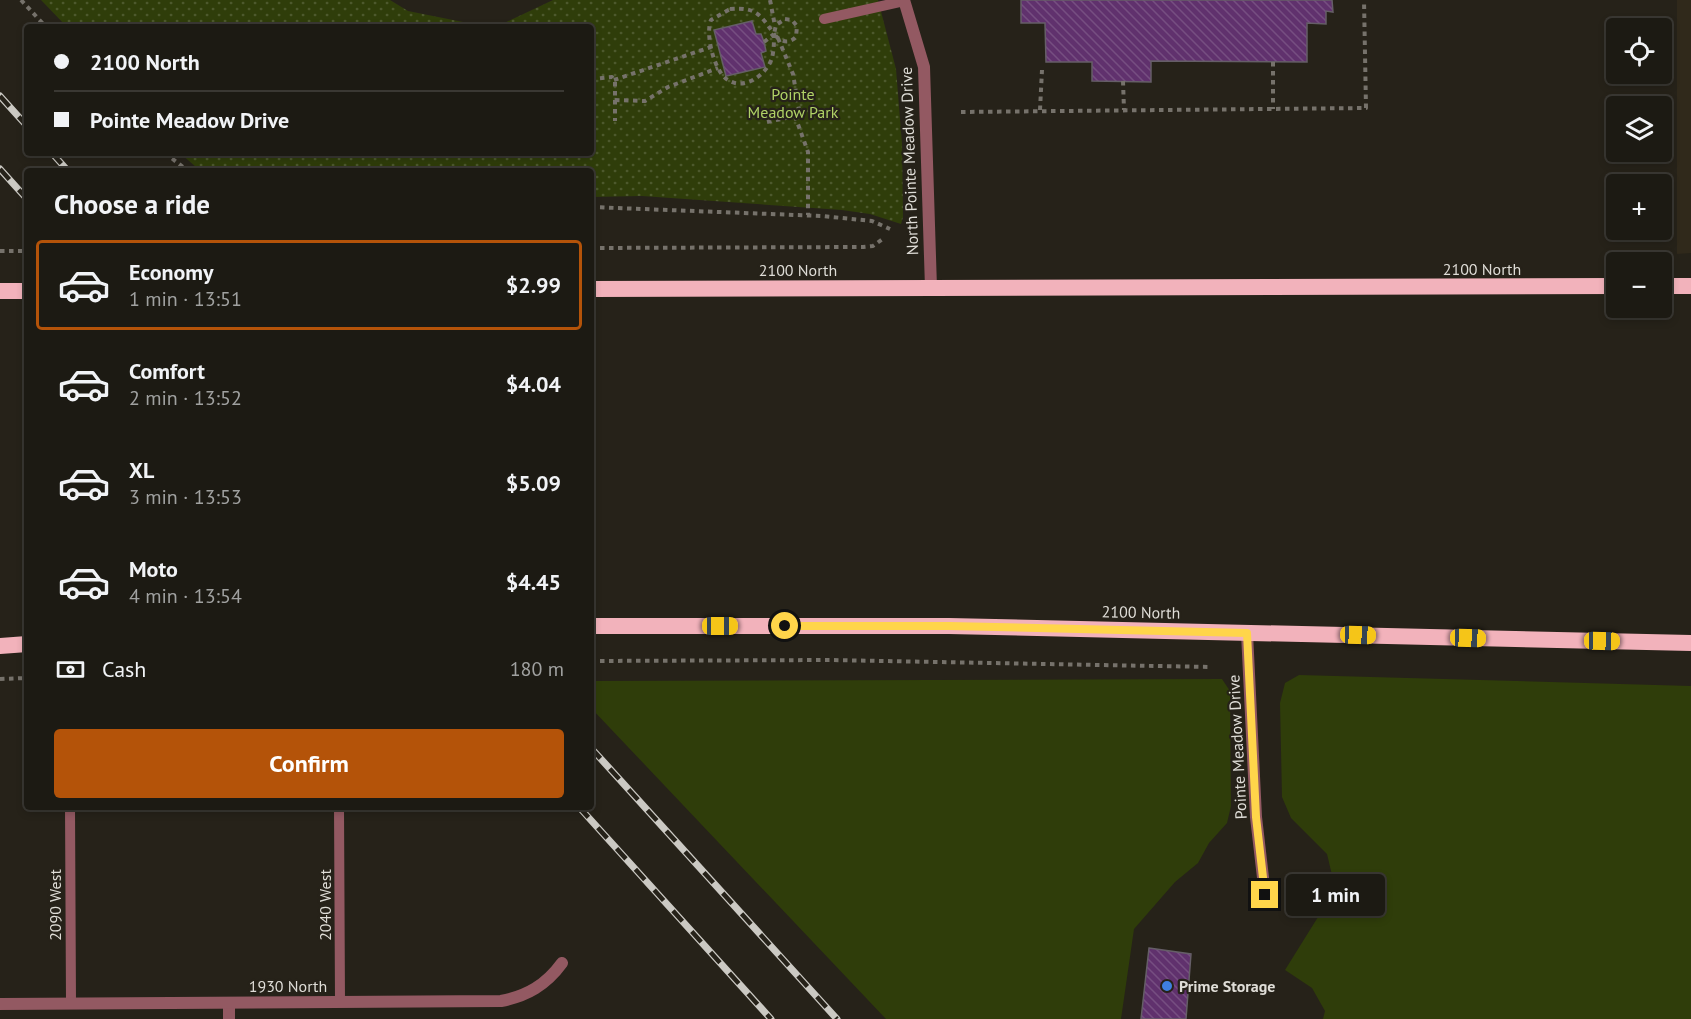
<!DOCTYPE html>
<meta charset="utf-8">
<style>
body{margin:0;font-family:"PT Sans",sans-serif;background:#292721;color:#f1f3f6;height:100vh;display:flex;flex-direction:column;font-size:22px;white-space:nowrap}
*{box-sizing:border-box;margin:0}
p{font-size:20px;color:#a0a1a0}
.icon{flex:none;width:33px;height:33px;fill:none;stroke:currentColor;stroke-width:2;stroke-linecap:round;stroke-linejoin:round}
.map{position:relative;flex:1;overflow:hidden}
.panel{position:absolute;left:24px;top:168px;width:570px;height:642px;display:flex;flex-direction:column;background:#1c1a13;border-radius:6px;box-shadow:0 3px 9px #0003,0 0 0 2px #3a3833}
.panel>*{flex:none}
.top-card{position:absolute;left:24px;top:24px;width:570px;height:132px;border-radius:6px;box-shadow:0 3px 9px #0003,0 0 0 2px #3a3833;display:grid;align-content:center;height:132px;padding:0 30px;background:#1c1a13}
.buttons{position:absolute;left:1606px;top:18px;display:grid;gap:12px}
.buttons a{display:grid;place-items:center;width:66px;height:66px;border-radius:6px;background:#1c1a13;box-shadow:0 3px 9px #0003,0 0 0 2px #3a3833;font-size:30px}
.end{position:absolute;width:27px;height:27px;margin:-14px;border:8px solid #ffd54a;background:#111;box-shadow:0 0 0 3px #111}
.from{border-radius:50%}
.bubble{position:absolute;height:42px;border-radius:6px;background:#1c1a13;box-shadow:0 3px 9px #0003,0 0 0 2px #3a3833;font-size:20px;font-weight:700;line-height:42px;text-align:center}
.car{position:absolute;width:18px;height:36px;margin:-18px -9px;border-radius:8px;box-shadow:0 0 4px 2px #0007;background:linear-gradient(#f5c518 24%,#345 0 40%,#f5c518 0 76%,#345 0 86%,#f5c518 0)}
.top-card b{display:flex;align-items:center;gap:21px;height:57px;font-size:22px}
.top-card b+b{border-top:2px solid #3a3833}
.top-card i{width:15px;height:15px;background:#f1f3f6}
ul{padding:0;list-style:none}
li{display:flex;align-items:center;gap:18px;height:90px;margin:0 12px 9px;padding:0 18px;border:3px solid transparent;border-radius:6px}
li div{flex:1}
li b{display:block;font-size:22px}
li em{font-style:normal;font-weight:700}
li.active{border-color:#b45309}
li>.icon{width:54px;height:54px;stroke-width:1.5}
h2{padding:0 30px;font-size:27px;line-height:72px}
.pay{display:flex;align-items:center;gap:15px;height:66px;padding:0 30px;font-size:22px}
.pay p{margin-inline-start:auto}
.button{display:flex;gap:12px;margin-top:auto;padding:12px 30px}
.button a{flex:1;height:69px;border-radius:6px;background:#b45309;color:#fff;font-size:24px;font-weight:700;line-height:69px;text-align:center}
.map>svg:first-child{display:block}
.built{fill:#30291b}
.green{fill:#2f3d0a}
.park{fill:url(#park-dots)}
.building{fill:url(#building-back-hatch);stroke:#655e67;stroke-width:1.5}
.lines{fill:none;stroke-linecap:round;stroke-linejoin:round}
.path{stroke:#76726b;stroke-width:4;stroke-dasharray:4.5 4.5;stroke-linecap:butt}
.service{stroke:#935962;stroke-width:10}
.minor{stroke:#935962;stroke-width:12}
.trunk{stroke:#f2b2bb;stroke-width:16}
.rail-casing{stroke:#cbc9c3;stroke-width:7}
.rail{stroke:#262219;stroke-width:4.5;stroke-dasharray:14;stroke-linecap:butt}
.route{stroke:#ffd54a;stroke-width:8}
.shop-dot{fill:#3f7fe0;stroke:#262219;stroke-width:2}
.labels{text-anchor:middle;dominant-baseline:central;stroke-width:4.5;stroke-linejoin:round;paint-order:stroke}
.park-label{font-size:16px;fill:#b0d266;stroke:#262219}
.street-label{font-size:16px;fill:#dfddd7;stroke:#262219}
.poi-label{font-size:16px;font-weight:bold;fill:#dfddd7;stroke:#262219;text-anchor:start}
</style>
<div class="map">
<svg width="1691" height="1019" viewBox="0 0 1691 1019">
<defs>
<pattern id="park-dots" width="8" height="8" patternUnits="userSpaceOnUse" patternTransform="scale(1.5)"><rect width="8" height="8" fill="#2f3d0a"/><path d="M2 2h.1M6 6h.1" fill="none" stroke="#4d592d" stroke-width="1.8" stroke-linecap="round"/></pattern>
<pattern id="building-back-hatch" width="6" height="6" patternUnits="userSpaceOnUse" patternTransform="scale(1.5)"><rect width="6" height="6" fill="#60316d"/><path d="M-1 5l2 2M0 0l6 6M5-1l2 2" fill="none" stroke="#764e81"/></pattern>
</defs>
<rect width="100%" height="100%" fill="#262219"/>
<path class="built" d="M1677 0H1691V253L1677 254Z"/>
<g class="green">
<path d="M1299 675 1691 686V1019H1323L1325 1011 1312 988 1285 970 1323 909 1332 875 1327 854 1291 818 1282 797 1280 703 1285 683Z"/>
<path d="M1222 679 1230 691 1231 806 1227 823 1209 843 1198 863 1175 882 1134 929 1121 1019H886L591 708V681Z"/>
</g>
<g class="park">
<path d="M41 0H390L408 11 488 27H67Z"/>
<path d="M553 0H878L896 69 902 144 903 217 901 224 870 214 842 210 642 196 591 197V171H205L196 167 180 153H591V27H496Z"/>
</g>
<g class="building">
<path d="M1021 0H1332L1333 12 1326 11V24L1307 23V62L1151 61V82L1092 81V62H1046L1045 23H1021Z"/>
<path d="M752 21 756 34H761L764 42 766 51 761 53 765 67 726 76 714 30Z"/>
<path d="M1149 948 1191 954 1186 1019H1141Z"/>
</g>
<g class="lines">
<g class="path">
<path d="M21 0 46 27"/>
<path d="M770 0 775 26"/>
<path d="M730 9C756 7 760 14 774 34 774 42 774 50 772 58 767 74 745 91 728 80 714 72 705 34 711 20Z"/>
<path d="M785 19 792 20 797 26 796 37C788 45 780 41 774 34L776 25Z"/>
<path d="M778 38 793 74 799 110H803"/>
<path d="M764 42 774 34"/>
<path d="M1273 62V109"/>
<path d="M591 79 612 77 615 81V121"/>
<path d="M614 80 711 47"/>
<path d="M1123 81 1124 110"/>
<path d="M615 100 645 101 668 87 718 68"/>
<path d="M1040 110 1042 70"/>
<path d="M961 112 1366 108 1364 0"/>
<path d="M795 116 808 152V215"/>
<path d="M767 122 795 116 799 110"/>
<path d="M165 153 188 171"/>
<path d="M591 207 822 216 872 221 890 229"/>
<path d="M591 248 863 247 873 246 884 238"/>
<path d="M0 251H27"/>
<path d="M591 661 830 660 1210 667"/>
<path d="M0 679 27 678"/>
</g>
<g class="service">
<path d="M824 19 904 1"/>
<path d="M70 807 71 1003"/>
<path d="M339 807 340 1002"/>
</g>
<g class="minor">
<path d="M904 0 924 67 931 288"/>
<path d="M1247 633 1256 817 1265 895"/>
<path d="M229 1003V1019"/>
<path d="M0 1004 501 1001C527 996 546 985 562 963"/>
</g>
<g class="trunk">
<path d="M1662 286H1691"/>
<path d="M591 289 1617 286"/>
<path d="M0 291H27"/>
<path d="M591 626H949L1691 643"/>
<path d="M0 646 27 644"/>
</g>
<defs>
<g id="rail">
<path d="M0 96 27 126"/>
<path d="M52 153 68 171"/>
<path d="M0 169 27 199"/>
<path d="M591 748 837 1019"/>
<path d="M579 807 771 1019"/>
</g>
</defs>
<use href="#rail" class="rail-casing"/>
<use href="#rail" class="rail"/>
</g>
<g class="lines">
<path class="route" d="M785 626H949L1247 633 1256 817 1265 895"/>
</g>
<circle class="shop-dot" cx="1167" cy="986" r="6"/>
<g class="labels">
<g class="park-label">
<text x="793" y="94">Pointe<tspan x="793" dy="18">Meadow Park</tspan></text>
</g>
<g class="street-label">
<text transform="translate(909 161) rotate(-92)">North Pointe Meadow Drive</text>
<text x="1482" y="269">2100 North</text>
<text x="798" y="270">2100 North</text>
<text transform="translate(1141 612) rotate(1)">2100 North</text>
<text transform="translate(1237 747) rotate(-93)">Pointe Meadow Drive</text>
<text transform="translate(55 905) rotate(-90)">2090 West</text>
<text transform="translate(325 905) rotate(-90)">2040 West</text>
<text x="288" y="986">1930 North</text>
</g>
<g class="poi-label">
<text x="1179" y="986">Prime Storage</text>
</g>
</g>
</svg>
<div class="buttons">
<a><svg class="icon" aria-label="locate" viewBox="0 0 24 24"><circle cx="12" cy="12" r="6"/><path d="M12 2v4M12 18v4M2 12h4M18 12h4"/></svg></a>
<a><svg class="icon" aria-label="layers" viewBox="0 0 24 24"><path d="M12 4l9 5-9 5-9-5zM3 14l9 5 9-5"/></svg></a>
<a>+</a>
<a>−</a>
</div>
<i class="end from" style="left:785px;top:626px"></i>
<i class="end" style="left:1265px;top:895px"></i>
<div class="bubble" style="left:1286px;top:874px;width:99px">1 min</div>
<i class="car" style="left:720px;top:626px;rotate:90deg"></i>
<i class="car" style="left:1358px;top:635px;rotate:92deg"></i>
<i class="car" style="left:1468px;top:638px;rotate:92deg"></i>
<i class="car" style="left:1602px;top:641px;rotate:91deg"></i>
<div class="top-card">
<b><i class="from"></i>2100 North</b>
<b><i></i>Pointe Meadow Drive</b>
</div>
<section class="panel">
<h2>Choose a ride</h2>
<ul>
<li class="active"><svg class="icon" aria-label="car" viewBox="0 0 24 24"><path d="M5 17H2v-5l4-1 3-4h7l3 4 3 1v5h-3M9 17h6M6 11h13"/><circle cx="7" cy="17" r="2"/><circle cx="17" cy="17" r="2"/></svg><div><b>Economy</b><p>1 min · 13:51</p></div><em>$2.99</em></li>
<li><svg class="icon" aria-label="car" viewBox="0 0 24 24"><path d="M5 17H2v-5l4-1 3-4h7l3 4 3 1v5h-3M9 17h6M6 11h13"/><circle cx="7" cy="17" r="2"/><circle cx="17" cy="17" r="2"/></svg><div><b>Comfort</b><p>2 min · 13:52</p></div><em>$4.04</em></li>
<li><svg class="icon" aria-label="car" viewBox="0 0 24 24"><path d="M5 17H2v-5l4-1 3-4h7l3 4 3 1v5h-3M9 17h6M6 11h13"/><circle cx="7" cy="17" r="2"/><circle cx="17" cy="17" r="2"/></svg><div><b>XL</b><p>3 min · 13:53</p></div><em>$5.09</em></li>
<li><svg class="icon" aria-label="car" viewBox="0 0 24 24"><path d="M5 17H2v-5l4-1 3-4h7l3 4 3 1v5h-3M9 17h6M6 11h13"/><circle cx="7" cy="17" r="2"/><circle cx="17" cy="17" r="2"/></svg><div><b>Moto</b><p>4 min · 13:54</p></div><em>$4.45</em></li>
</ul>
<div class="pay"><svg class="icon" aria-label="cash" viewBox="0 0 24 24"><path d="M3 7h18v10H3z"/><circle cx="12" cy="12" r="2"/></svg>Cash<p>180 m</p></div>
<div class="button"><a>Confirm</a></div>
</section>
</div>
